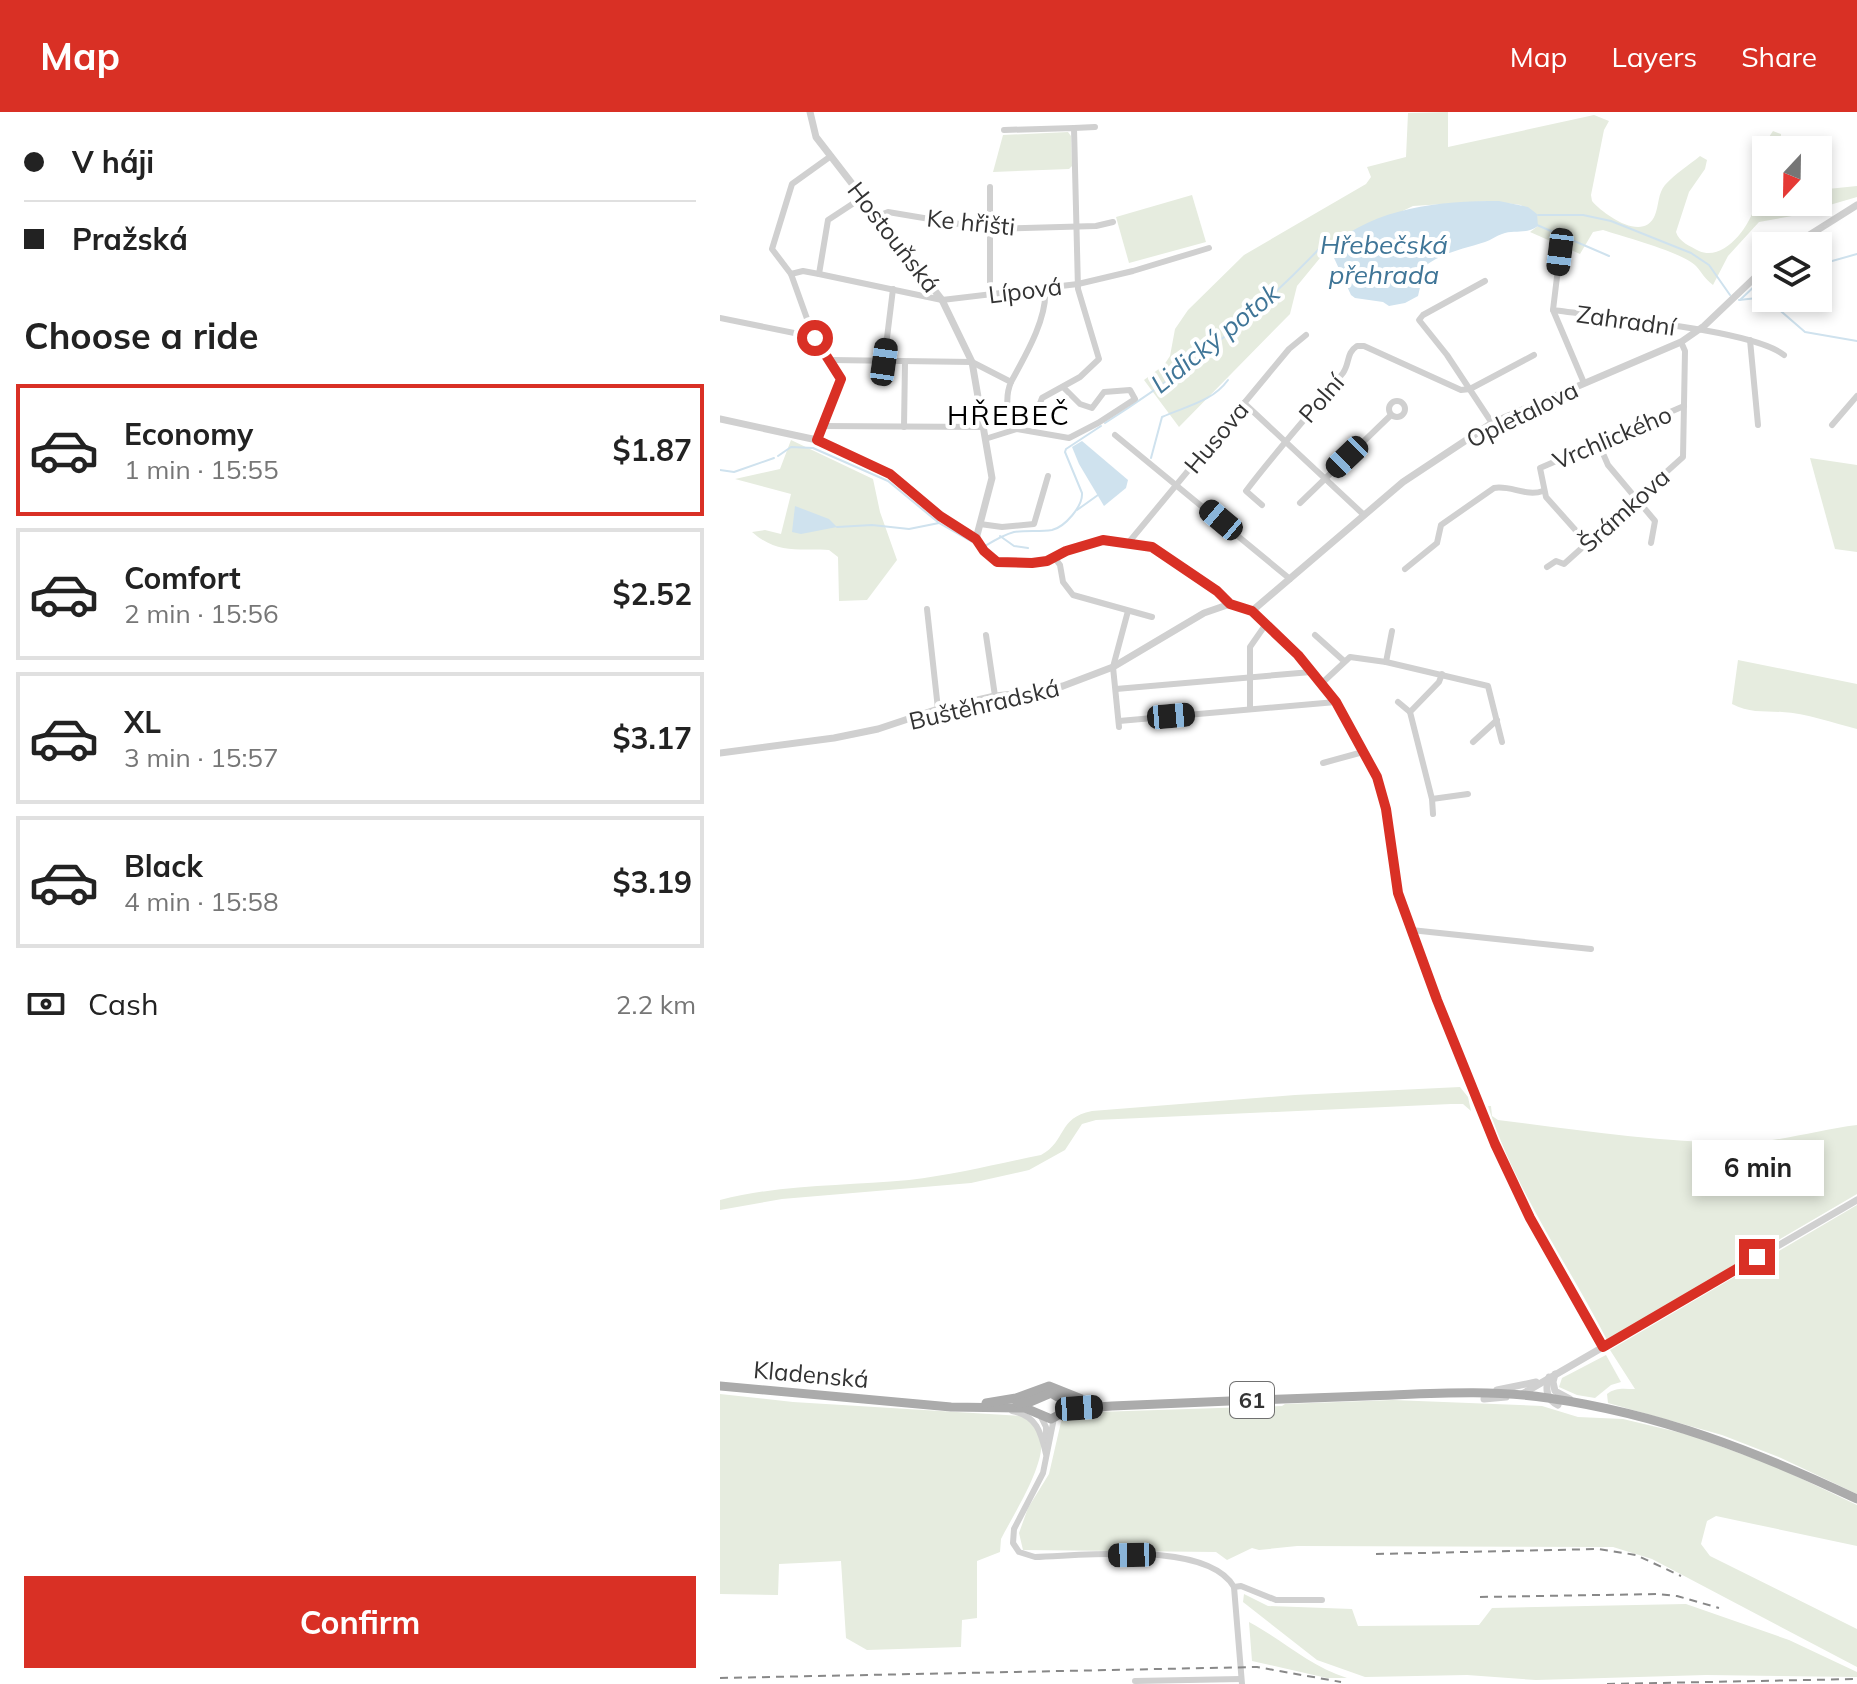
<!DOCTYPE html>
<meta charset="utf-8">
<style>
body{margin:0;font-family:Mulish,sans-serif;background:#f2f2f2;color:#222;height:100vh;display:flex;flex-direction:column;font-size:30px;white-space:nowrap}
*{box-sizing:border-box;margin:0}
p{font-size:26px;color:#767676}
.icon{flex:none;width:44px;height:44px;fill:none;stroke:currentColor;stroke-width:2;stroke-linecap:round;stroke-linejoin:round}
.map{position:relative;flex:1;overflow:hidden}
.sheet{display:flex;flex-direction:column;background:#fff;width:720px}
.sheet>*{flex:none}
.hud{display:grid;align-content:center;height:176px;padding:0 24px;background:#fff}
.needle{width:52px;rotate:202deg}
.controls{position:absolute;left:1032px;top:24px;display:grid;gap:16px}
.controls a{display:grid;place-items:center;width:80px;height:80px;border-radius:0px;background:#fff;box-shadow:0 4px 12px #0003;font-size:40px}
.end{position:absolute;width:36px;height:36px;margin:-18px;border:10px solid #d93025;background:#fff;box-shadow:0 0 0 4px #fff}
.from{border-radius:50%}
.bubble{position:absolute;height:56px;border-radius:0px;background:#fff;box-shadow:0 4px 12px #0003;font-size:26px;font-weight:700;line-height:56px;text-align:center}
.car{position:absolute;width:24px;height:48px;margin:-24px -12px;border-radius:10px;box-shadow:0 0 6px 2px #0007;background:linear-gradient(#222 24%,#8ab4d8 0 40%,#222 0 76%,#8ab4d8 0 86%,#222 0)}
.hud b{display:flex;align-items:center;gap:28px;height:76px;font-size:30px}
.hud b+b{border-top:2px solid #e0e0e0}
.hud i{width:20px;height:20px;background:#222}
ul{padding:0;list-style:none}
li{display:flex;align-items:center;gap:24px;height:132px;margin:0 16px 12px;padding:0 8px;border:4px solid #e0e0e0;border-radius:0px}
li div{flex:1}
li b{display:block;font-size:30px}
li em{font-style:normal;font-weight:700}
li.current{border-color:#d93025}
li>.icon{width:72px;height:72px;stroke-width:1.5}
h2{padding:0 24px;font-size:36px;line-height:96px}
.pay{display:flex;align-items:center;gap:20px;height:88px;padding:0 24px;font-size:30px}
.pay p{margin-inline-start:auto}
.cta{display:flex;gap:16px;margin-top:auto;padding:16px 24px}
.cta a{flex:1;height:92px;border-radius:0px;background:#d93025;color:#fff;font-size:32px;font-weight:700;line-height:92px;text-align:center}
header{display:flex;align-items:center;gap:48px;box-sizing:border-box;height:112px;padding:0 40px;background:#d93025;color:#fff}
header strong{font-size:38px}
nav{display:flex;gap:44px;margin-inline-start:auto;font-size:28px}
main{display:flex;flex:1;min-height:0}
.map>svg:first-child{display:block}
.green{fill:#e6ecdf}
.water{fill:#cfe2ee}
.lines{fill:none;stroke-linecap:round;stroke-linejoin:round}
.stream{stroke:#cfe2ee;stroke-width:2}
.minor{stroke:#d0d0d0;stroke-width:6}
.tertiary{stroke:#d0d0d0;stroke-width:7}
.primary{stroke:#ababab;stroke-width:9}
.rail{stroke:#888;stroke-width:2;stroke-dasharray:8 6;stroke-linecap:butt}
.route{stroke:#d93025;stroke-width:10}
.labels{text-anchor:middle;dominant-baseline:central;stroke-width:8;stroke-linejoin:round;paint-order:stroke}
.shield{fill:#fff;stroke:#707070;stroke-width:2}
.shield-label{font-size:22px;font-weight:bold;fill:#333}
.street-label{font-size:24px;fill:#333;stroke:#fff}
.water-label{font-size:26px;font-style:italic;fill:#3f7597;stroke:#fff}
.quarter-label{font-size:28px;letter-spacing:2px;fill:#000;stroke:#fff}
</style>
<header>
<strong>Map</strong>
<nav><a>Map</a><a>Layers</a><a>Share</a></nav>
</header>
<main>
<section class="sheet">
<div class="hud">
<b><i class="from"></i>V háji</b>
<b><i></i>Pražská</b>
</div>
<h2>Choose a ride</h2>
<ul>
<li class="current"><svg class="icon" aria-label="car" viewBox="0 0 24 24"><path d="M5 17H2v-5l4-1 3-4h7l3 4 3 1v5h-3M9 17h6M6 11h13"/><circle cx="7" cy="17" r="2"/><circle cx="17" cy="17" r="2"/></svg><div><b>Economy</b><p>1 min · 15:55</p></div><em>$1.87</em></li>
<li><svg class="icon" aria-label="car" viewBox="0 0 24 24"><path d="M5 17H2v-5l4-1 3-4h7l3 4 3 1v5h-3M9 17h6M6 11h13"/><circle cx="7" cy="17" r="2"/><circle cx="17" cy="17" r="2"/></svg><div><b>Comfort</b><p>2 min · 15:56</p></div><em>$2.52</em></li>
<li><svg class="icon" aria-label="car" viewBox="0 0 24 24"><path d="M5 17H2v-5l4-1 3-4h7l3 4 3 1v5h-3M9 17h6M6 11h13"/><circle cx="7" cy="17" r="2"/><circle cx="17" cy="17" r="2"/></svg><div><b>XL</b><p>3 min · 15:57</p></div><em>$3.17</em></li>
<li><svg class="icon" aria-label="car" viewBox="0 0 24 24"><path d="M5 17H2v-5l4-1 3-4h7l3 4 3 1v5h-3M9 17h6M6 11h13"/><circle cx="7" cy="17" r="2"/><circle cx="17" cy="17" r="2"/></svg><div><b>Black</b><p>4 min · 15:58</p></div><em>$3.19</em></li>
</ul>
<div class="pay"><svg class="icon" aria-label="cash" viewBox="0 0 24 24"><path d="M3 7h18v10H3z"/><circle cx="12" cy="12" r="2"/></svg>Cash<p>2.2 km</p></div>
<div class="cta"><a>Confirm</a></div>
</section>
<div class="map">
<svg width="1137" height="1572" viewBox="0 0 1137 1572">
<rect width="100%" height="100%" fill="#fff"/>
<g class="green">
<path d="M728 0V35L874 3 889 9 884 18 871 83 872 89C884 103 924 131 935 103 939 93 938 81 945 73 955 62 969 53 980 44L987 48 985 57 969 80 956 120C959 130 970 134 979 139 1004 150 1029 115 1035 94 1037 85 1032 78 1033 70 1034 58 1046 28 1053 19L1061 22 1060 38H1046V90H1098V78L1137 74V85L1072 104 1039 110 1008 144 993 173C985 167 982 161 976 154 962 140 904 125 883 118L873 120 860 142 810 120 818 114 801 93 770 89 693 94 609 135 577 174 570 202 459 315 424 268 444 253 450 244 455 217 468 198 524 143 646 72 651 65 647 55 686 45 688 1Z"/>
<path d="M348 20 351 24 352 54 349 57 273 60 283 23Z"/>
<path d="M472 83 486 130 409 151 396 105Z"/>
<path d="M71 328 153 367 160 400 177 448 147 488 119 489 118 445 109 438C78 436 58 443 32 420L45 418 61 422 71 382 15 367 60 357Z"/>
<path d="M1090 346 1137 353V440L1115 437Z"/>
<path d="M1018 548 1137 572V617C1113 611 1086 601 1062 600 1043 599 1029 601 1012 592Z"/>
<path d="M740 975 748 985 751 999 743 992H731L376 1008 362 1012 345 1038 309 1058 251 1071 62 1087 0 1098V1088C62 1072 126 1074 189 1068 234 1063 277 1052 321 1043 347 1029 337 1006 372 999L575 983Z"/>
<path d="M768 994H771L772 1004 778 1008C857 1018 937 1030 1016 1031 1056 1031 1097 1018 1137 1013V1082L887 1228C847 1150 795 1078 768 994Z"/>
<path d="M1137 1093V1382L1061 1346 1002 1323 888 1291 887 1282C896 1275 904 1277 915 1277L890 1238Z"/>
<path d="M886 1243 901 1270 891 1273 875 1286 857 1283 839 1275 842 1266Z"/>
<path d="M0 1282 73 1290 303 1304C309 1309 317 1315 320 1323 329 1348 293 1403 281 1427L280 1440 257 1449V1506L242 1508 241 1535 147 1538 126 1526 121 1449 59 1452 58 1483 0 1482Z"/>
<path d="M673 1288 822 1294 858 1305 903 1307 970 1323 1057 1355 1137 1393V1434L996 1404 987 1409 981 1432 990 1444 1137 1517V1555L932 1447 893 1435 577 1434 539 1438 532 1436 507 1448 496 1440 303 1438 299 1421 308 1396 329 1362 341 1310 347 1301 562 1294 565 1292Z"/>
<path d="M524 1482 548 1494 632 1497 638 1514 759 1513 772 1496 966 1492 1069 1528 1137 1560V1565L986 1563 816 1568 747 1563 645 1565 597 1548 523 1490Z"/>
<path d="M529 1510C563 1528 589 1554 627 1566H607L532 1549Z"/>
</g>
<g class="water">
<path d="M779 89 808 95 817 102 818 114C806 123 794 117 782 122 776 124 771 128 765 130 743 137 724 140 705 154L698 184 685 191 669 194 663 190 635 186 631 183 609 135C657 95 719 89 779 89Z"/>
<path d="M362 329 408 368 406 376 384 394 359 352 352 335Z"/>
<path d="M75 394 109 407 117 415 81 422 72 420Z"/>
</g>
<g class="lines">
<g class="stream">
<path d="M818 103H863L891 109 971 141 989 153 1010 183"/>
<path d="M817 113 889 144"/>
<path d="M1098 153 1137 142"/>
<path d="M1047 187 1085 220 1137 229"/>
<path d="M1019 188 1037 186"/>
<path d="M1020 188 1041 168 1046 167"/>
<path d="M385 311C464 261 536 203 600 136"/>
<path d="M58 344 71 335 93 336 168 369 219 411 254 431"/>
<path d="M431 346 442 305C466 294 492 290 508 268"/>
<path d="M0 358 14 360 54 346"/>
<path d="M357 398 378 383"/>
<path d="M117 415 152 413 189 417 219 411"/>
<path d="M280 424 294 434 308 436"/>
<path d="M265 434C275 428 283 423 294 420 306 418 320 420 332 418 345 415 363 394 362 381L345 340 346 337 381 314"/>
</g>
<g class="minor">
<path d="M354 16 375 15"/>
<path d="M158 104 168 100 269 117 376 114 393 110"/>
<path d="M840 140 833 198 864 271"/>
<path d="M71 162 83 159 99 162 222 188 358 172 413 159 489 136"/>
<path d="M99 162 108 108 143 85"/>
<path d="M765 169 703 203 699 208 727 243 772 311"/>
<path d="M270 182V75"/>
<path d="M833 198C881 205 1032 217 1064 243"/>
<path d="M0 206 94 225"/>
<path d="M1030 228 1038 313"/>
<path d="M111 248 252 250 291 270C285 284 286 306 297 317"/>
<path d="M164 250 173 177"/>
<path d="M291 270C304 246 328 206 325 177"/>
<circle cx="677" cy="297" r="8"/>
<path d="M524 291 644 403"/>
<path d="M1112 313 1137 284"/>
<path d="M102 314 263 315"/>
<path d="M184 315 185 250"/>
<path d="M297 317 349 326 378 311 415 287 410 278 384 280 372 296 360 292 343 275"/>
<path d="M395 323 570 467"/>
<path d="M265 327 297 317 317 299 322 286 360 265 379 247 358 177 354 16 284 18"/>
<path d="M97 328 120 272V263L90 215 71 162 52 137 72 72 111 44"/>
<path d="M878 330 888 353 935 409 931 431"/>
<path d="M580 391 671 303"/>
<path d="M542 393 526 379C557 338 591 301 623 261 630 251 626 241 637 234H644L741 278 750 277 814 243"/>
<path d="M260 412 282 415 314 412 328 364"/>
<path d="M409 430 569 237 586 223"/>
<path d="M867 431 826 385 820 356 964 294"/>
<path d="M334 445 340 453 343 470 353 483 432 505"/>
<path d="M827 455 836 449 844 452 963 345 965 239 961 230"/>
<path d="M685 457 717 431 721 413 774 376C791 373 806 385 823 379"/>
<path d="M207 497 218 597"/>
<path d="M266 523 275 584"/>
<path d="M595 523 624 549"/>
<path d="M666 550 672 519"/>
<path d="M601 572 630 545 666 550 768 574 782 630"/>
<path d="M396 577 591 560"/>
<path d="M678 590 690 600"/>
<path d="M530 597V535L546 512"/>
<path d="M399 609 616 590"/>
<path d="M399 615 393 555 408 499"/>
<path d="M753 630 777 608"/>
<path d="M603 651 643 640"/>
<path d="M712 687 748 682"/>
<path d="M713 702 712 687 690 600 719 570 722 562"/>
<path d="M691 818 871 837"/>
<path d="M292 1299C317 1304 321 1320 326 1342"/>
<path d="M321 1305 326 1315V1328"/>
<path d="M334 1306 323 1361 294 1417 293 1431 299 1440 315 1445C362 1444 487 1428 514 1475L521 1474 556 1488H602"/>
<path d="M514 1475 522 1572"/>
<path d="M415 1569 521 1567"/>
</g>
<g class="tertiary">
<path d="M90 0 96 25 222 188 252 250 272 366 256 427"/>
<path d="M1072 134 1137 93"/>
<path d="M0 307 97 328 170 362 220 404 256 427 264 439 277 450 312 451 327 449 346 439 383 428 432 435 497 479 510 492 532 499 578 543 616 590 657 665 666 697 678 781 717 888 775 1032 810 1106 883 1235"/>
<path d="M532 499 683 370 772 311 961 230 984 214 1046 155"/>
<path d="M0 641 114 626 158 617 218 597 275 584 323 579 343 574 393 555 484 501 510 492"/>
<path d="M835 1262 833 1270 835 1279 850 1287"/>
<path d="M829 1265C825 1277 826 1287 838 1293"/>
<path d="M777 1278 816 1270"/>
<path d="M802 1282 1137 1088"/>
<path d="M764 1287 786 1285"/>
</g>
<g class="primary">
<path d="M0 1274 231 1295 305 1296 331 1307 350 1297 392 1294C477 1290 561 1287 646 1284 707 1282 768 1277 828 1286 940 1302 1035 1339 1137 1387"/>
<path d="M266 1291 296 1286 329 1274 369 1290"/>
<path d="M297 1291 310 1290 331 1281 348 1291 361 1293"/>
</g>
<g class="rail">
<path d="M656 1442 879 1437 916 1443 961 1464"/>
<path d="M760 1485 938 1482 957 1484 999 1496"/>
<path d="M0 1566 537 1555 621 1570"/>
<path d="M887 1572 1137 1567"/>
</g>
</g>
<g class="lines">
<path class="route" d="M95 226 121 267 97 328 170 362 220 404 256 427 264 439 277 450 312 451 327 449 346 439 383 428 432 435 497 479 510 492 532 499 578 543 616 590 657 665 666 697 678 781 717 888 775 1032 810 1106 883 1235 1037 1145"/>
</g>
<g class="labels">
<rect class="shield" x="510" y="1270" width="44" height="36" rx="6"/>
<g class="shield-label">
<text x="532" y="1288">61</text>
</g>
<g class="street-label">
<text transform="translate(251 110) rotate(6)">Ke hřišti</text>
<text transform="translate(174 125) rotate(52)">Hostouňská</text>
<text transform="translate(305 178) rotate(-7)">Lípová</text>
<text transform="translate(906 208) rotate(8)">Zahradní</text>
<text transform="translate(601 286) rotate(-49)">Polní</text>
<text transform="translate(802 302) rotate(-26)">Opletalova</text>
<text transform="translate(496 325) rotate(-50)">Husova</text>
<text transform="translate(892 325) rotate(-23)">Vrchlického</text>
<text transform="translate(904 398) rotate(-42)">Šrámkova</text>
<text transform="translate(264 592) rotate(-13)">Buštěhradská</text>
<text transform="translate(91 1262) rotate(5)">Kladenská</text>
</g>
<g class="water-label">
<text x="664" y="132">Hřebečská<tspan x="664" dy="30">přehrada</tspan></text>
<text transform="translate(495 226) rotate(-39)">Lidický potok</text>
</g>
<g class="quarter-label">
<text x="289" y="302">HŘEBEČ</text>
</g>
</g>
</svg>
<div class="controls">
<a><svg class="needle" viewBox="-14 -14 28 28"><path d="M0-13l5 13h-10z" fill="#e53935"/><path d="M0 13l5-13h-10z" fill="#767676"/></svg></a>
<a><svg class="icon" aria-label="layers" viewBox="0 0 24 24"><path d="M12 4l9 5-9 5-9-5zM3 14l9 5 9-5"/></svg></a>
</div>
<i class="end from" style="left:95px;top:226px"></i>
<i class="end" style="left:1037px;top:1145px"></i>
<div class="bubble" style="left:972px;top:1028px;width:132px">6 min</div>
<i class="car" style="left:840px;top:140px;rotate:187deg"></i>
<i class="car" style="left:164px;top:250px;rotate:8deg"></i>
<i class="car" style="left:627px;top:345px;rotate:226deg"></i>
<i class="car" style="left:501px;top:408px;rotate:310deg"></i>
<i class="car" style="left:451px;top:604px;rotate:85deg"></i>
<i class="car" style="left:359px;top:1296px;rotate:86deg"></i>
<i class="car" style="left:412px;top:1443px;rotate:269deg"></i>
</div>
</main>
